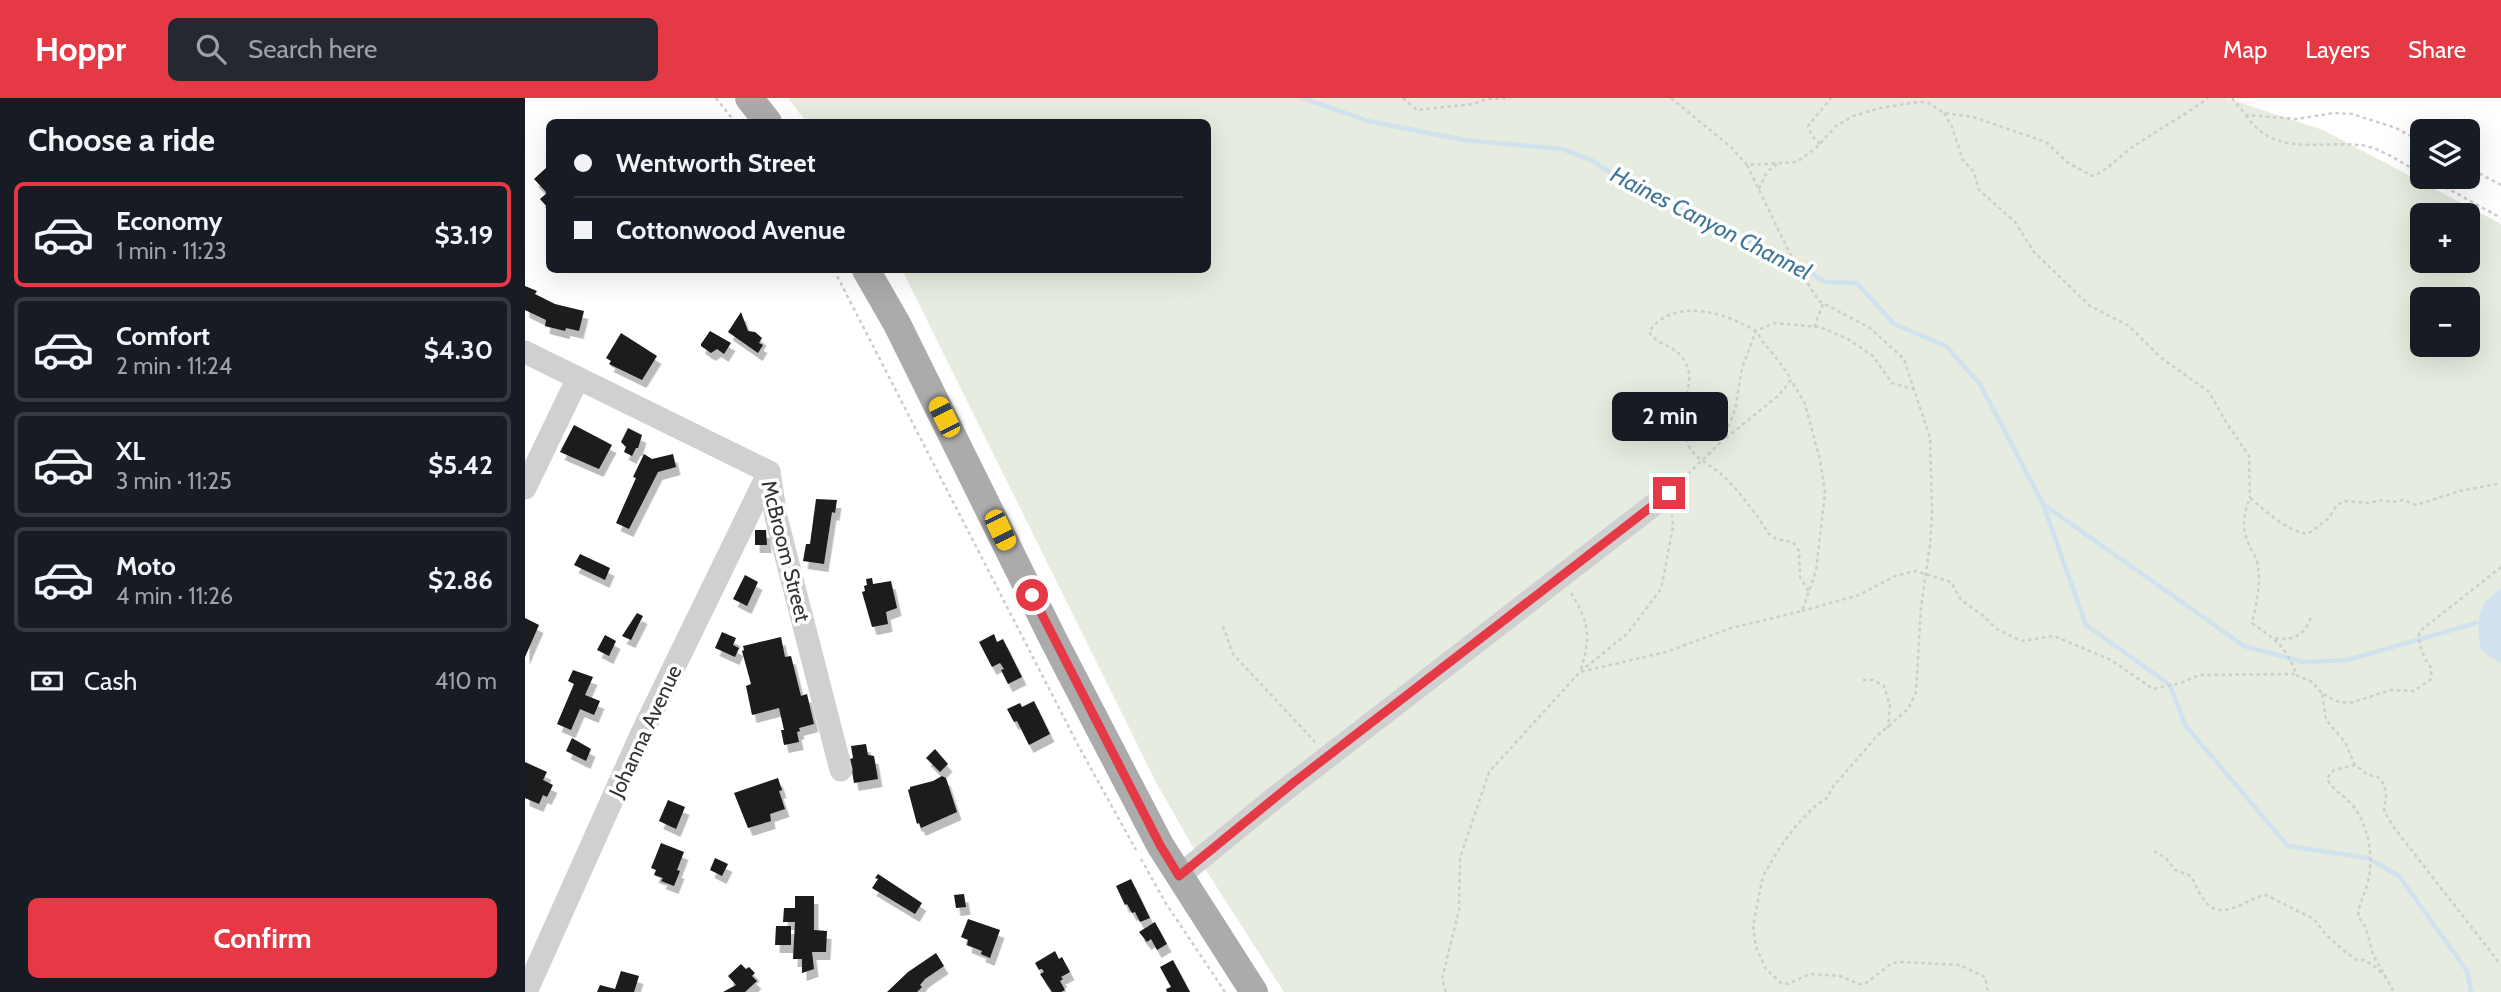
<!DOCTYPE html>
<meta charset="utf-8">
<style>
body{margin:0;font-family:Cabin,sans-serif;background:#242831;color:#f1f3f6;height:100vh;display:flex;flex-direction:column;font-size:26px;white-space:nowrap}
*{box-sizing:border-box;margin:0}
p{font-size:23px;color:#9ea1a6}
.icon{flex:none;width:38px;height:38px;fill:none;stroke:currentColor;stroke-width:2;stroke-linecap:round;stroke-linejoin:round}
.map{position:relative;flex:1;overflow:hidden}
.sheet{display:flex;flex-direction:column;background:#171b24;width:525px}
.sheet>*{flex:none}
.banner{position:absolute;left:21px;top:21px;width:665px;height:154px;border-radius:10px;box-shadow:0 7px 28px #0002;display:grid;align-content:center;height:154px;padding:0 28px;background:#171b24}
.tools{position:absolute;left:1885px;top:21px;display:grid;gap:14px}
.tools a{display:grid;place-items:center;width:70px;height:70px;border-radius:10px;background:#171b24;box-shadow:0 7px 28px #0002;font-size:35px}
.end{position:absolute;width:32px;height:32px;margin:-16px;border:9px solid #e63946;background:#fff;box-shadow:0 0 0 4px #fff}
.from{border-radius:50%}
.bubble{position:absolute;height:49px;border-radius:10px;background:#171b24;box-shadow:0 7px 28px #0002;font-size:23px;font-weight:800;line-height:49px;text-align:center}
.car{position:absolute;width:21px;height:42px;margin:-21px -10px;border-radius:9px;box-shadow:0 0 5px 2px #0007;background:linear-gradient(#f5c518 24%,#345 0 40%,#f5c518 0 76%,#345 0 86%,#f5c518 0)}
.banner b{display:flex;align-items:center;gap:24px;height:66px;font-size:26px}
.banner b+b{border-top:2px solid #363941}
.banner i{width:18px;height:18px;background:#f1f3f6}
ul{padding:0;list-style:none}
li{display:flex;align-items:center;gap:21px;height:105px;margin:0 14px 10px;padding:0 14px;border:4px solid #363941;border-radius:10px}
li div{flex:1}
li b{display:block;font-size:26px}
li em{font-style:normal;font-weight:800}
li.current{border-color:#e63946}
li>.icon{width:63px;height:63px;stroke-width:1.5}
h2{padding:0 28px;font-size:32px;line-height:84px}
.pay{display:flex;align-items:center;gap:18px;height:77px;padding:0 28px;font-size:26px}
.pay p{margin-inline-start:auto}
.cta{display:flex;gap:14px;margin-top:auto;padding:14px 28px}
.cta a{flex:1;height:80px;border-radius:10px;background:#e63946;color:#fff;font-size:28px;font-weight:800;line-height:80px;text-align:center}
header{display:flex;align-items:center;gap:42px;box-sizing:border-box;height:98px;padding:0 35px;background:#e63946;color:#fff}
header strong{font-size:33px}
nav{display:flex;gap:38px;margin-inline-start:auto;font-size:24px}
.search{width:490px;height:63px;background:#242831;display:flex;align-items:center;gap:18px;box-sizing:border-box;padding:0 24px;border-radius:10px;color:#9ea1a6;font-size:26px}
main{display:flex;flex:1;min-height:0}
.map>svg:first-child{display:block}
.green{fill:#e6ecdf;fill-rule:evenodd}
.water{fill:#cfe2ee}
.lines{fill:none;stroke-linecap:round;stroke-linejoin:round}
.stream{stroke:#cfe2ee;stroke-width:4.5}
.building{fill:#1a1a1a;filter:url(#shadow)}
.path{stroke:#cdcdcd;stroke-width:2.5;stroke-dasharray:3.5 3.5;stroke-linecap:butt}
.minor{stroke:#d0d0d0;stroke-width:23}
.major{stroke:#ababab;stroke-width:28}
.route{stroke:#e63946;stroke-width:9}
.labels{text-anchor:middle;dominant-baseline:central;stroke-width:7;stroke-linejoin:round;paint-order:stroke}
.street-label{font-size:21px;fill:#333;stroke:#fff}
.water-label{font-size:23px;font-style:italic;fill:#3f7597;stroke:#fff}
</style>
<header>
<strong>Hoppr</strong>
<div class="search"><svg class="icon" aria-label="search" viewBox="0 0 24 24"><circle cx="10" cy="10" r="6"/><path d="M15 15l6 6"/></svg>Search here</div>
<nav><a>Map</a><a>Layers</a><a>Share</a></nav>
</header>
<main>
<section class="sheet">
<h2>Choose a ride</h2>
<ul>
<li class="current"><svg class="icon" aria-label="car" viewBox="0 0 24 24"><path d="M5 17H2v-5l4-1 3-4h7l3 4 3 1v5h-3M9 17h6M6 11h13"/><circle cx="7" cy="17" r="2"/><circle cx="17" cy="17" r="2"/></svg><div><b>Economy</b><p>1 min · 11:23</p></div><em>$3.19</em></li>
<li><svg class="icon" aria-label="car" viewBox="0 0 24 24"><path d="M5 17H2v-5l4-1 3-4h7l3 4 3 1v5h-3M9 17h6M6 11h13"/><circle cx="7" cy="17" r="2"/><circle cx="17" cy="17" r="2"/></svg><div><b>Comfort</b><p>2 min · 11:24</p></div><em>$4.30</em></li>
<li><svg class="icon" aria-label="car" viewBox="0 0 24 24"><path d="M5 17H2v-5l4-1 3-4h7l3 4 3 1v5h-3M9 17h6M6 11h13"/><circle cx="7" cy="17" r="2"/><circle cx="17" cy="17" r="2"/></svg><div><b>XL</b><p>3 min · 11:25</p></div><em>$5.42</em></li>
<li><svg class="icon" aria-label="car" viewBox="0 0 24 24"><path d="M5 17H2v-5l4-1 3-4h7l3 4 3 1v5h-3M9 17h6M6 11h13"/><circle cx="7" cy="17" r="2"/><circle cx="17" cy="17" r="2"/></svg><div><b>Moto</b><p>4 min · 11:26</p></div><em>$2.86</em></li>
</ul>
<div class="pay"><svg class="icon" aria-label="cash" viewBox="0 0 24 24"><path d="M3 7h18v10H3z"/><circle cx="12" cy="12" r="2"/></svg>Cash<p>410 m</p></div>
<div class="cta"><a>Confirm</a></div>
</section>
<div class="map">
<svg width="1976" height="894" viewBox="0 0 1976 894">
<defs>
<filter id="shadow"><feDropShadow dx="4.5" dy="8" stdDeviation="0" flood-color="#0004"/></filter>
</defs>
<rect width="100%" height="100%" fill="#fff"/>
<path class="green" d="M263 0H1701L1798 32 1976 126V894H759L684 777 633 688 377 172H682V24H281ZM1897 117H1942V163H1897ZM1897 201H1942V247H1897Z"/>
<path class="water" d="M1976 491V566L1956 552C1951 526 1951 506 1976 491Z"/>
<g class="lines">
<g class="stream">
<path d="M777 0 843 23 939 42 1037 51 1066 62 1108 89 1269 164 1300 184 1332 185 1369 226 1421 248 1455 286 1518 406 1561 527 1645 587 1660 627 1763 748 1843 760 1874 778 1942 873 1946 894"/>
<path d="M1518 406 1719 548 1778 564 1822 562 1951 525"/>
</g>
</g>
<g class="building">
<path d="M21 70 24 73V111L15 101 22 95 9 81Z"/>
<path d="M0 188 12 193 10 196 30 206 59 213 54 233 41 230 40 233 20 228 21 222 0 212Z"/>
<path d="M216 214 223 233 230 234 237 240 234 245 238 247 233 255 203 234Z"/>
<path d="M185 233 206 245 199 256 192 251 186 255 176 248V246Z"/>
<path d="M96 235 132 258 117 282 84 266 86 263 81 260Z"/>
<path d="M49 327 87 347 74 371 35 354Z"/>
<path d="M103 330 117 337 113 350H111L107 358 99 354 101 349 96 344Z"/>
<path d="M119 356 127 361 148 356 151 369 133 374 104 431 91 425 111 380 108 379Z"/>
<path d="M291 401 312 402 310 415 307 414 299 466 278 463 281 446H285Z"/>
<path d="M230 432H241L242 447H230Z"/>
<path d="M55 456 85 470 80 482 49 467Z"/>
<path d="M220 477 233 484 222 508 208 501Z"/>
<path d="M347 480 348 486 366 483 372 510 361 514 363 526 347 529 337 494 340 493 339 488 342 487 341 481Z"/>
<path d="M112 515 118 518 106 542 97 538Z"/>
<path d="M0 520 14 527 0 559Z"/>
<path d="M197 534 211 540 208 547 214 550 210 559 190 550Z"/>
<path d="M469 536 472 544 478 541 497 579 483 586 476 572 479 571 475 565 467 569 454 544Z"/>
<path d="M80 537 91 543 84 558 72 552Z"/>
<path d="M256 539 260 559 266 558 276 598 282 596 289 626 274 630 275 633 272 634 274 644 259 647 256 632H259L254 610 227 617 221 588 226 586 217 553 219 552 218 548Z"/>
<path d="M48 572 68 579 60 597 75 603 69 617 55 611 46 632 32 626 49 586 43 583Z"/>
<path d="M509 603 525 636 504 647 492 623 489 624 482 611 495 605 497 609Z"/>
<path d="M47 640 66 651 61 663 41 653Z"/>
<path d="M341 646 343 657 349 658 353 681 329 685 325 661 328 660 326 648Z"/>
<path d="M410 651 423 666 415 674 401 660Z"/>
<path d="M0 664 22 674 18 682 28 687 22 699 18 697 14 706 0 700Z"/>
<path d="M417 678 421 680 432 714 396 730 394 725 392 726 383 692 385 691V689L408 683Z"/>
<path d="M253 680 257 692 254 693 260 711 245 716 246 723 223 730 209 695Z"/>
<path d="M143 702 160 709 151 731 134 723Z"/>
<path d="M136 745 159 754 152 772 155 773 149 788 136 783 138 780 129 777 131 772 126 770Z"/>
<path d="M190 760 203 766 197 778 185 772Z"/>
<path d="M353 776 397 805 390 816 347 790 353 781 350 780Z"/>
<path d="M606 781 625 820 615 824 610 814 607 815 602 806 600 807 591 788Z"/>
<path d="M439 796 441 809 431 810 429 797Z"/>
<path d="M270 798H289V832L302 833 301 854H287L289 871 277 875V861H268L270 824H258L259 810H270Z"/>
<path d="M443 821 475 832 465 860 456 856 457 853 442 847 443 842 436 839Z"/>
<path d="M630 824 642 846 632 852 626 841 622 844 614 834Z"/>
<path d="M251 828H266V847H250Z"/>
<path d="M530 853 534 861 537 859 545 874 536 879 538 881 535 883 540 892 536 894H527L515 876 519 874 517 871 514 872 510 865Z"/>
<path d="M411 855 419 868 400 881 395 887 397 889 392 894H362L383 874Z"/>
<path d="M648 862 665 894H642L641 891 646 889 635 869Z"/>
<path d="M216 866 221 871 224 869 230 875 227 878 232 883 220 894H198L211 887 203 878Z"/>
<path d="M96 873 114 878 109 894H72L75 887 90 891Z"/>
</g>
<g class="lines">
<g class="path">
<path d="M191 0 210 24"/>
<path d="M878 0 892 12 948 6 962 1 986 0"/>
<path d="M1146 0 1207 50 1222 67 1272 64 1291 50 1311 28 1328 18 1355 10 1393 4H1402L1419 15 1448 19 1521 44 1542 64 1567 78C1584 72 1596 56 1612 46 1636 30 1660 17 1683 0"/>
<path d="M1707 0 1721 17 1771 21 1809 15 1827 16 1871 30 1897 44"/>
<path d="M1419 15 1427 29 1438 62 1449 74 1454 92 1490 124 1509 154 1565 208 1604 228 1635 259 1684 294 1701 324 1724 358 1725 400"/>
<path d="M1721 17C1748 59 1792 43 1834 47 1856 49 1878 66 1897 76"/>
<path d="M1295 46 1287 38 1283 28 1306 0"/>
<path d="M1222 67 1269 164 1294 203 1345 230 1379 261 1405 340 1407 415 1405 447 1396 509 1391 594 1383 611 1351 639 1307 690 1302 700 1290 708 1270 729 1254 751 1238 778 1228 828 1231 849 1241 871 1256 885 1263 886 1285 876 1315 878 1334 886H1340L1367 865 1379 864 1435 867 1460 879 1463 894"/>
<path d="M1942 69 1976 87"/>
<path d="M1902 79 1976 120"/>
<path d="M1234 91 1242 74 1252 66"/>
<path d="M309 172 553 647 611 752"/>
<path d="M1289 229 1298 206"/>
<path d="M1201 340 1254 297 1266 282C1258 267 1248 256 1237 243 1235 240 1234 236 1231 234 1228 230 1221 228 1217 226 1189 211 1144 203 1124 234 1135 250 1151 246 1160 264 1170 282 1160 293 1158 310 1156 322 1159 337 1164 348 1172 363 1185 366 1196 376 1214 392 1231 416 1244 436L1251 441 1268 444 1274 453 1275 479 1284 494"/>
<path d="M1158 381 1198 342 1210 312 1217 270 1231 233 1249 225 1295 229 1323 241 1348 258 1367 285 1389 291"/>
<path d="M1976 469 1894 534C1894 549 1898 559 1907 571L1905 582 1889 593 1866 592 1825 605 1811 603 1797 595 1801 622 1820 644 1830 667 1843 677 1853 679 1859 686 1861 697 1859 713 1870 731 1976 867"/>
<path d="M1046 495C1065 525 1066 540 1055 574L1103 535 1136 491 1148 429 1147 417"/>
<path d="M1277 513 1334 497 1370 478 1390 473 1426 484 1436 502 1456 516 1472 531 1496 543 1529 538 1586 562 1628 591 1656 585 1674 577 1771 576C1760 546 1751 543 1727 525 1731 507 1736 488 1733 469 1733 462 1728 455 1725 449 1716 431 1718 417 1725 400 1743 415 1760 432 1783 436L1804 420 1812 407 1820 403 1842 405 1858 402 1866 404 1879 402 1891 407 1935 393 1976 385"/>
<path d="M698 528 708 556 791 645"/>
<path d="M1750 540C1767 544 1782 536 1786 518"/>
<path d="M1771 577 1787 584 1797 595"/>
<path d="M1338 582H1348L1359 588 1365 608 1363 630"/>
<path d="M1830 667 1809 672 1802 680C1807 693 1824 700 1831 712 1845 733 1849 763 1842 787 1839 798 1834 806 1833 818L1841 830 1848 857 1869 894"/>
<path d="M1629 753 1641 760 1650 772 1666 778C1680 806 1685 822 1720 805 1727 802 1733 798 1741 797L1789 821 1801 837 1818 852 1832 862H1839L1849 868 1861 879"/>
<path d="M616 761 640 804 700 894"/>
<path d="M921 894 917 881 934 812 935 760 964 674 1055 574 1141 554 1206 530 1277 513 1291 473 1300 395 1295 362 1280 306 1266 282"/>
</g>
<g class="minor">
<path d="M0 254 244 374"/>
<path d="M244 374 251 419 316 672"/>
<path d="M0 390 53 280"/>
<path d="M654 778 751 699 1144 395"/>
<path d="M1 894 116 637 244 374"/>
</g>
<g class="major">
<path d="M224 0 243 24"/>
<path d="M341 172 372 226 528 541 635 747 729 894"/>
</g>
</g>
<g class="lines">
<path class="route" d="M507 497 635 747 654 778 768 685 1144 395"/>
</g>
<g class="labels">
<g class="street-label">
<text transform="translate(261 453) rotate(76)">McBroom Street</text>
<text transform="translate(120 633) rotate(-65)">Johanna Avenue</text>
</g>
<g class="water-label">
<text transform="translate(1186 125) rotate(27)">Haines Canyon Channel</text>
</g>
</g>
</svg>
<div class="tools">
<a><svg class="icon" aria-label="layers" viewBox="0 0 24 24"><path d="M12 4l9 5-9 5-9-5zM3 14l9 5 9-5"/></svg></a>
<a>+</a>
<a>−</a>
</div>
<i class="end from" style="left:507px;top:497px"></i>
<i class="end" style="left:1144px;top:395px"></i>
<div class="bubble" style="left:1087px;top:294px;width:116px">2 min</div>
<i class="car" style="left:419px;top:319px;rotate:333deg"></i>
<i class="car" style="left:475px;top:432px;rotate:154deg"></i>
<div class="banner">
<b><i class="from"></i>Wentworth Street</b>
<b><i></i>Cottonwood Avenue</b>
</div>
</div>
</main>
